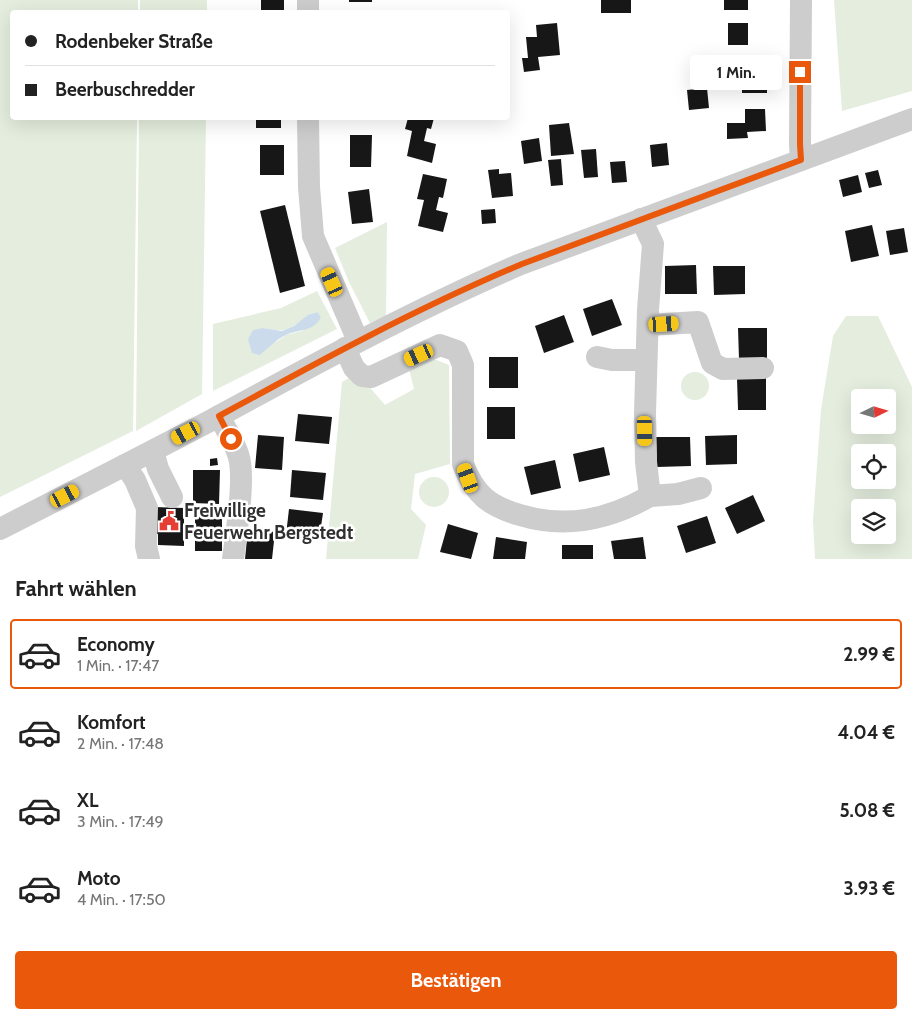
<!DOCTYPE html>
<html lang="de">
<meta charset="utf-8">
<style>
body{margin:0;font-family:Cabin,sans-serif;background:#f6f6f6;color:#222;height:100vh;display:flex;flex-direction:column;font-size:19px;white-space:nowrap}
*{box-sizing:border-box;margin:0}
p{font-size:16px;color:#767676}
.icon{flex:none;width:28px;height:28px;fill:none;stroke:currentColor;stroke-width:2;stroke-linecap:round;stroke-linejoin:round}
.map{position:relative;height:559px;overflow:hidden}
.drawer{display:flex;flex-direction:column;background:#fff;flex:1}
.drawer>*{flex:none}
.guide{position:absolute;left:10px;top:10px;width:500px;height:110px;border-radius:5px;box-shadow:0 5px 20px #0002;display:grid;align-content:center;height:110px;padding:0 15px;background:#fff}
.needle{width:32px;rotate:85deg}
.buttons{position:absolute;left:851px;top:389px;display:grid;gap:10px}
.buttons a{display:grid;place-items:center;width:45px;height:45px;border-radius:5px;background:#fff;box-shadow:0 5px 20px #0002;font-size:25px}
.end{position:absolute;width:22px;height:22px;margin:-11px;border:6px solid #ea580c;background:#fff;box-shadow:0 0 0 2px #fff}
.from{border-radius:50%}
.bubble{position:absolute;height:35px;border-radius:5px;background:#fff;box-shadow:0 5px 20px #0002;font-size:16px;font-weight:700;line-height:35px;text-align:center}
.car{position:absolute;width:15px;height:30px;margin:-15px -8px;border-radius:6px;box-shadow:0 0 4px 1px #0007;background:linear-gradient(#f5c518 24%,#345 0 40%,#f5c518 0 76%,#345 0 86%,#f5c518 0)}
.guide b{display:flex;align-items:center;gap:18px;height:48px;font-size:19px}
.guide b+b{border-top:1px solid #e0e0e0}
.guide i{width:12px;height:12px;background:#222}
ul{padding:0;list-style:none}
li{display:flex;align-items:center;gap:15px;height:70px;margin:0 10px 8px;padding:0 5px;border:2px solid transparent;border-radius:5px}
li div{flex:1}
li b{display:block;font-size:19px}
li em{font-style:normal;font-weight:700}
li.selected{border-color:#ea580c}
li>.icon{width:45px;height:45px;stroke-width:1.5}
h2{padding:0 15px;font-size:22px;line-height:60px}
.primary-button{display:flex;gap:10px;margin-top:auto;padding:10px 15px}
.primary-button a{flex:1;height:58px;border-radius:5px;background:#ea580c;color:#fff;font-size:20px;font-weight:700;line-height:58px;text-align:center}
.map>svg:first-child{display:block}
.green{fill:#e4edde;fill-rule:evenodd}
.water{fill:#cbdbec}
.building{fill:#171717}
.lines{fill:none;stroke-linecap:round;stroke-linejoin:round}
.minor{stroke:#cdcdcd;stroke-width:22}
.route{stroke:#ea580c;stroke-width:6}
.labels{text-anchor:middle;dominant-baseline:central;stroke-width:5;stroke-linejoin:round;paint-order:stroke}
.poi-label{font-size:19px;font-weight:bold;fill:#303030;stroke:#fff;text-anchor:start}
</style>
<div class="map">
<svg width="912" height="559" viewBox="0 0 912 559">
<rect width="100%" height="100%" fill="#fff"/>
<g class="green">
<path d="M0 0H138V12H12V118H137L133 431 0 497Z"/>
<rect x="140" y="0" width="67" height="12"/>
<path d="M834 0H912V91L842 111Z"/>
<path d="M139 118H206L202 394 136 431Z"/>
<path d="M387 222 386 316 370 323 349 282 335 248Z"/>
<path d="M317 291 337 329 213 391V324L281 308ZM316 312 321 317 302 331 286 335 276 342 263 328C270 329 278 331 284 330 296 327 305 316 316 312Z"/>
<path d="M846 316H878L912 387V559H815L813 521 821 410 833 336ZM860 398H888V425H860ZM860 452H888V480H860ZM860 508H888V535H860Z"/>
<path d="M434 359 449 365 450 464 415 474 411 509 426 525 418 559H326L342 382 362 370 365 382 385 405 414 389 409 369Z"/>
<circle cx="695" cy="386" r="14"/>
<circle cx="434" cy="492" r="15"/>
</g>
<path class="water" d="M317 312 321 317C314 332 299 329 286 335 277 339 268 348 260 355L252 353 248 339 253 330 263 328 282 331 294 326 308 315Z"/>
<g class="building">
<rect x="261" y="0" width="23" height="12"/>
<rect x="349" y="0" width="23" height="2"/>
<rect x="601" y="0" width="30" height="13"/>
<rect x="724" y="0" width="24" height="10"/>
<path d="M557 23 560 55 538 57 540 70 524 72 522 58H528L526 37H537L536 25Z"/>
<rect x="728" y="23" width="20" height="22"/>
<rect x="742" y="67" width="25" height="26"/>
<path d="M707 88 709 108 689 110 687 90Z"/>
<path d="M745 109H765L766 131 747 132 748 138 727 139V123H745Z"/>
<rect x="256" y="118" width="25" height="10"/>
<path d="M408 118H434L431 129 427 128 424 141 436 144 432 163 407 156 412 131 405 129Z"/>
<path d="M569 123 574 154 551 156 549 125Z"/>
<path d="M350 135H372L371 167H350Z"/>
<path d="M539 138 542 161 524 164 521 141Z"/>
<path d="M667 143 669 165 652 167 650 145Z"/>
<rect x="260" y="145" width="24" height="30"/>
<path d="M596 149 598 177 584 178 581 150Z"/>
<path d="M561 159 563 185 551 186 548 160Z"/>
<path d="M625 161 627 182 612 183 610 162Z"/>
<path d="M499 169V174L511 173 513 196 492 198 488 170Z"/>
<path d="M878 170 882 185 869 188 865 173Z"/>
<path d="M423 174 447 179 443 198 439 197 436 210 448 213 443 232 418 226 424 200 417 199Z"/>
<path d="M858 175 862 192 843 197 839 180Z"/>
<path d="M369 189 373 222 352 224 348 192Z"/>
<path d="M285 205 305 286 280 293 260 211Z"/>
<path d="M495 209 496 223 482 224 481 210Z"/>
<path d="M872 225 879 256 851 262 845 231Z"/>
<path d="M904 228 908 252 890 255 886 231Z"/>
<path d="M696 265 697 294H665V266Z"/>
<path d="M713 266H745V294L714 295Z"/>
<path d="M612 299 622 325 592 336 583 309Z"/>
<path d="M564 315 574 342 544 353 535 326Z"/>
<path d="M738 328H767V360H739Z"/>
<rect x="489" y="357" width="29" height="31"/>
<path d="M737 378H766V410H738Z"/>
<rect x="487" y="407" width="28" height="32"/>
<path d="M298 414 332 417 329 444 295 441Z"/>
<path d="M258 435 284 437 282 470 255 468Z"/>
<path d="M737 435V464L706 465 705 436Z"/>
<path d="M656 437H690L691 466 657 467Z"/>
<path d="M604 447 610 475 579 482 573 454Z"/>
<path d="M217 458 218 465 210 466V459Z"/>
<path d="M555 460 561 488 531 495 524 467Z"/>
<path d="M193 470H220L219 504 193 503Z"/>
<path d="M292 470 326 473 323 500 290 497Z"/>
<path d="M753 495 765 521 737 534 725 508Z"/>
<path d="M154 507 184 508V546L158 545V534H153Z"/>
<path d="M289 509 323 513 319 540 286 535Z"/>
<path d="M707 516 716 543 686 553 677 526Z"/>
<rect x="195" y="517" width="27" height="34"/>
<path d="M448 524 478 533 471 559 440 552Z"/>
<path d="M248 529 275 532 272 559H245Z"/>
<path d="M496 537 527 542 525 559H493Z"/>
<path d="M643 537 646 559H614L611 541Z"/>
<rect x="562" y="545" width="31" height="14"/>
</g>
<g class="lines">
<g class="minor">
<path d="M801 0 800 144 801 160"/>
<path d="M308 12V0"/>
<path d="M308 118 309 187 313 236 358 341"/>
<path d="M648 325 698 322 712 363 723 369 763 368"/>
<path d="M345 348 354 368 362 376 371 377 440 345 457 351 463 365V464C475 495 489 506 520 515 566 529 608 520 650 496L646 462 645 413 648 310 653 244 641 219"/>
<path d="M597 357 612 360H646"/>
<path d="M219 416C225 428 234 441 238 454 246 476 236 534 233 559"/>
<path d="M153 451 158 469 172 497"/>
<path d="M125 465 135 480 147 508 146 546 149 559"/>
<path d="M650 496 678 494 701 488"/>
<path d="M0 529C69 494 139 458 208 422 311 366 414 310 521 264L912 119"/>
</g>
</g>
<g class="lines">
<path class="route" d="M231 439 219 416C318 362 417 308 522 264L801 160 800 144V72"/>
</g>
<defs>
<symbol id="civic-bare" viewBox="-9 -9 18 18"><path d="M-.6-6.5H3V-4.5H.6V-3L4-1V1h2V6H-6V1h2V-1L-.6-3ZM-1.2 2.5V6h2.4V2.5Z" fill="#e53e35" stroke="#fff" stroke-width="2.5" paint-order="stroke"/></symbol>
</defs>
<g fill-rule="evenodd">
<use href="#civic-bare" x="155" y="507" width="28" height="28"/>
</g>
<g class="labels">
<g class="poi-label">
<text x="184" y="510">Freiwillige<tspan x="184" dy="22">Feuerwehr Bergstedt</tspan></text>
</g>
</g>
</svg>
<div class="buttons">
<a><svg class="needle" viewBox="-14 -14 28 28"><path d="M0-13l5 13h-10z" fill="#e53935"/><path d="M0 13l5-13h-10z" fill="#767676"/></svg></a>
<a><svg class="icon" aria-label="locate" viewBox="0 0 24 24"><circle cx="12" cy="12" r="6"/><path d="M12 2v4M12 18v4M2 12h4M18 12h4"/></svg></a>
<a><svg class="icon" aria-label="layers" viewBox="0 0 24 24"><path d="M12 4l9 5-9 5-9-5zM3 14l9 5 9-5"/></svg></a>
</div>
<i class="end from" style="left:231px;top:439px"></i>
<i class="end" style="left:800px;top:72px"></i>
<div class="bubble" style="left:690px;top:55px;width:92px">1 Min.</div>
<i class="car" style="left:332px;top:282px;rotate:336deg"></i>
<i class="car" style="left:664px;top:324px;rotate:87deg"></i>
<i class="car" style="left:419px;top:355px;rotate:246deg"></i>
<i class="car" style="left:645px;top:431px;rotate:179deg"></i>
<i class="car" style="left:186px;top:433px;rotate:242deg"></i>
<i class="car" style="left:468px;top:478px;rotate:340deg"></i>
<i class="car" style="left:65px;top:496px;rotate:63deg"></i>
<div class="guide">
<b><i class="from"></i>Rodenbeker Straße</b>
<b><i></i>Beerbuschredder</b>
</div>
</div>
<section class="drawer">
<h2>Fahrt wählen</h2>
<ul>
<li class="selected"><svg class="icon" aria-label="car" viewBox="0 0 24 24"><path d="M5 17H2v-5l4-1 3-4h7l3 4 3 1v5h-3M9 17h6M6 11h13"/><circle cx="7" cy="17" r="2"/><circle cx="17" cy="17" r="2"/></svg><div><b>Economy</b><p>1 Min. · 17:47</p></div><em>2.99 €</em></li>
<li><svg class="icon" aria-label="car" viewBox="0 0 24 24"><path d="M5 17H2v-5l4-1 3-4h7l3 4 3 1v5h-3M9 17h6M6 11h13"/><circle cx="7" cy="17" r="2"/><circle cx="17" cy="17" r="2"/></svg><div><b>Komfort</b><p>2 Min. · 17:48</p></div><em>4.04 €</em></li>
<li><svg class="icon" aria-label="car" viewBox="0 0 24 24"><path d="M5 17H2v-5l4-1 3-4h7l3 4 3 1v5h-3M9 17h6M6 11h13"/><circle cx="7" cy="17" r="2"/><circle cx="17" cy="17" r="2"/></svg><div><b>XL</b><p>3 Min. · 17:49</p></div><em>5.08 €</em></li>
<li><svg class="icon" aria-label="car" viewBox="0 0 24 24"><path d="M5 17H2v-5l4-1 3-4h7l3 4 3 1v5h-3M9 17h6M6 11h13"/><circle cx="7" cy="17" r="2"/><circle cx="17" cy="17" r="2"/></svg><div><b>Moto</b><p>4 Min. · 17:50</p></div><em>3.93 €</em></li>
</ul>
<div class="primary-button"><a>Bestätigen</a></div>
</section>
